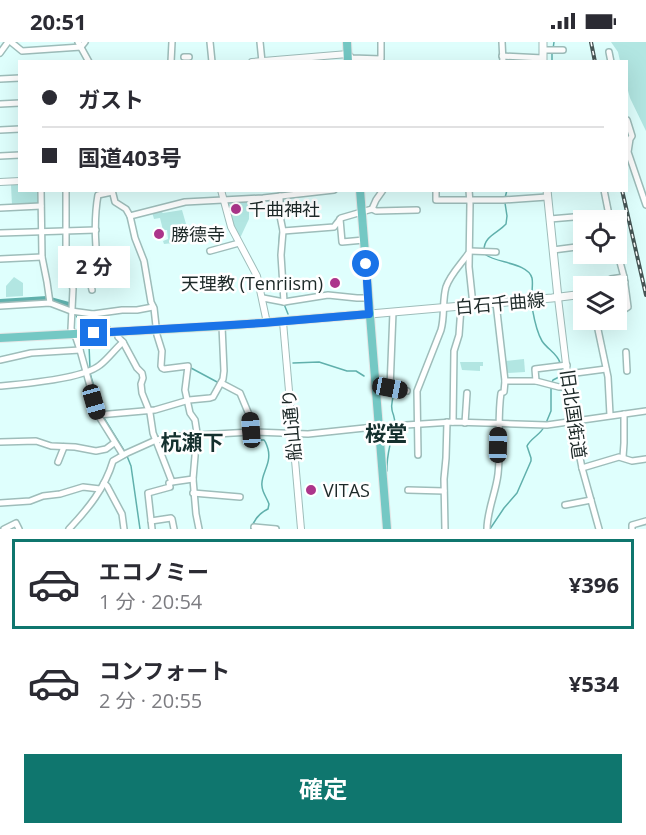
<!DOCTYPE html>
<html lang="ja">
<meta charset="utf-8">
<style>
body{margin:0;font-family:"Open Sans","Noto Sans JP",sans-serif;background:#f7f7f7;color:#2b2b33;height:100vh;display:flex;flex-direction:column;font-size:22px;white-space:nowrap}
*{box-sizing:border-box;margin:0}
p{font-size:20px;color:#7c7c81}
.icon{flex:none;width:33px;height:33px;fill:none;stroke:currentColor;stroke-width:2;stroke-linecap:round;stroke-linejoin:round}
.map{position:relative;height:487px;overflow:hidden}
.sheet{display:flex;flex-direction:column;background:#fff;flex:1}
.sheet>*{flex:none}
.banner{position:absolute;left:18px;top:18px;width:610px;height:132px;border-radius:0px;box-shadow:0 6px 24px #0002;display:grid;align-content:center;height:132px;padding:0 24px;background:#fff}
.controls{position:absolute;left:573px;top:168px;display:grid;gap:12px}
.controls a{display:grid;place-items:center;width:54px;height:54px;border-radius:0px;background:#fff;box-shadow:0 6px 24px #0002;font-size:30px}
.end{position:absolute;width:27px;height:27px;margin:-14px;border:8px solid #1a73e8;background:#fff;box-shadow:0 0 0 3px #fff}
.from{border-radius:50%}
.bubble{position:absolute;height:42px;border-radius:0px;background:#fff;box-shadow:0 6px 24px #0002;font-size:20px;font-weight:700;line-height:42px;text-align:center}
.car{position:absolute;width:18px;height:36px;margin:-18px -9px;border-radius:8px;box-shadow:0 0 4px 2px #0007;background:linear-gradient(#222 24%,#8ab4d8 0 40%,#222 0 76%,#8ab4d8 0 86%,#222 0)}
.banner b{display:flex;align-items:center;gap:21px;height:57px;font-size:22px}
.banner b+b{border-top:2px solid #e1e1e2}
.banner i{width:15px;height:15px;background:#2b2b33}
ul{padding:10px 0 0;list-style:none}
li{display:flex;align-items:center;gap:18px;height:90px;margin:0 12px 9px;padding:0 12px;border:3px solid transparent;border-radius:0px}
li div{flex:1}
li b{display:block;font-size:22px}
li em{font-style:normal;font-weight:700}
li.active{border-color:#0f766e}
li>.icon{width:54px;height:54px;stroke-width:1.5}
.primary-button{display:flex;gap:12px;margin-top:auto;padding:12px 24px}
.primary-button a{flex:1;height:69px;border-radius:0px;background:#0f766e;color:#fff;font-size:24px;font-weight:700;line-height:69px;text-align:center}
.status{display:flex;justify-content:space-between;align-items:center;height:42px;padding:0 30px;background:#fff;direction:ltr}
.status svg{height:16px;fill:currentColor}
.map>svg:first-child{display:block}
.green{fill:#b2e6e2}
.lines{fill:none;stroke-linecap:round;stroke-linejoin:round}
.stream{stroke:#60b0ac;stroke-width:1.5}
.river{stroke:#60b0ac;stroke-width:8}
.minor-casing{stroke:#9ebdba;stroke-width:8}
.tertiary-casing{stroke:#9ebdba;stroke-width:8}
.secondary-casing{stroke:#9ebdba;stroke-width:9}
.trunk-casing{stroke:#e4e5e5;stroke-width:10}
.minor{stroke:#fff;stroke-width:5}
.tertiary{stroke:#fff;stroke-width:6}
.secondary{stroke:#fff;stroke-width:7}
.trunk{stroke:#74c8c4;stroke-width:8}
.rail-casing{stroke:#465655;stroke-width:4}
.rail{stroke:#fff;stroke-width:1.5;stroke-dasharray:4.5;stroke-linecap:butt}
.route{stroke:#1a73e8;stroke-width:8}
.poi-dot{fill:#ac358b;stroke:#fff;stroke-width:2}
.labels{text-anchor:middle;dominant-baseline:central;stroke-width:5;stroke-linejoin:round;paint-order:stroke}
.poi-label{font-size:18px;fill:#1d2928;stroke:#fff;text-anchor:start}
.street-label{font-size:18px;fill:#1d2928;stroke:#fff}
.quarter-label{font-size:21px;font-weight:bold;fill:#15302e;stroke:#fff}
</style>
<div class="status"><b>20:51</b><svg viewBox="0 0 49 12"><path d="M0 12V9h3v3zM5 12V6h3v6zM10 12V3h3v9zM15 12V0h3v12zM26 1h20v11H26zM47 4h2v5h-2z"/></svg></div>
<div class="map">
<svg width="646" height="487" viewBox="0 0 646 487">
<rect width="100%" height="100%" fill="#dffffd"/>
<g class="green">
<path d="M611 0H646V89L630 56 627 45V20L620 19 618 10Z"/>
<path d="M19 142 20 148 39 149V162L12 163 11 143Z"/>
<path d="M249 158V177L241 194 239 195 234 184 227 163 230 160Z"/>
<path d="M160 168 163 171 182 168 186 182 188 197 182 198V200L164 202 163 199 168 197 167 188H163L160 176 154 177 152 170Z"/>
<path d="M14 235 23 241V254L6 255V244Z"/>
<path d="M524 317 525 330 507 331 505 319Z"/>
<path d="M460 320H483V324H480V329L462 328Z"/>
</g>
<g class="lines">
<g class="stream">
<path d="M553 7 554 0"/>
<path d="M552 20V11"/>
<path d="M505 156 507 148"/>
<path d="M279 203 280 186"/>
<path d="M484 208C484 194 498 191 506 182L507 174 505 161"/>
<path d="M486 213C497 221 528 221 532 236 533 241 532 247 532 251"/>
<path d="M284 262 288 272"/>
<path d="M532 265C534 276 536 289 542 299 547 307 558 312 560 321"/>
<path d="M76 273 83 285"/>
<path d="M87 298 89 303 90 327"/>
<path d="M293 321 319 320 347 329H356L364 334"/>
<path d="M191 326 219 341"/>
<path d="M90 331 101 369"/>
<path d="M552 340 553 338 561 334V326"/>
<path d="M390 348C396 357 390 359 392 368 393 374 396 375 394 382"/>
<path d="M104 376 125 410"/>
<path d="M546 381 551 369V344"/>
<path d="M127 414 131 424 140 487"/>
<path d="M387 429C386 414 391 402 393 387"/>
<path d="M251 487C254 478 259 471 268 467L269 462C267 456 262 450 262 444 260 433 272 422 268 407 267 404 266 400 264 398 263 398 255 398 254 398"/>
<path d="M490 487 504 466 517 451 531 419V416L527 404C531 396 540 393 544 385"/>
</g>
<path class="river" d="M0 261 47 258 69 264"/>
<defs>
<g id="minor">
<path d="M11 0 22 9 81 5 85 0"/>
<path d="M78 0 89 20"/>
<path d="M210 0 212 20"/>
<path d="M260 0 262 20"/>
<path d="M502 0 503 20"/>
<path d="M543 8H563"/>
<path d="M609 10 611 20"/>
<path d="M0 11 8 0"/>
<path d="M348 12 352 16 381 17V0"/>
<path d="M502 14 543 16"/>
<path d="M184 15H189"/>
<path d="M171 20 172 0"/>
<path d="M0 37 20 36"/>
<path d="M0 62 20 61"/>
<path d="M627 78 632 94 630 97 628 110 646 163"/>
<path d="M0 88 20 87"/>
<path d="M0 114 20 113"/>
<path d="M41 148 42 215 47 240 50 261"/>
<path d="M66 148V218L73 247 71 287 76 296 80 308 98 373 123 413"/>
<path d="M112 148 115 160 126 167 130 174 135 196 144 219 151 260 154 266 157 293 162 309 161 324 162 326 164 327 188 324 185 348 190 371 195 378 197 391 193 437 196 472 199 487"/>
<path d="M436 148V158H503L547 155"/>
<path d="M469 148 470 162 469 225 473 263"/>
<path d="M604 148 610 178"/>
<path d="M280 154V174L283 189 281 213 284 260"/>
<path d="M0 166 41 164"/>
<path d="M372 167 376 169 417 168"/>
<path d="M130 174 185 160 263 156 334 148"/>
<path d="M340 177 342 200 364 198"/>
<path d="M550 177 609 172"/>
<path d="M283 189 334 185 341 176 372 167 376 158 383 148"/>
<path d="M0 191 96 188"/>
<path d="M616 205 624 235"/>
<path d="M553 208 584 204"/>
<path d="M210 209 239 201"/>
<path d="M470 209 496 210"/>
<path d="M0 217 42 215"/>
<path d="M90 238 92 248"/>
<path d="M71 239 99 237C96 210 93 181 98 153L112 150"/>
<path d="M607 243 625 240"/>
<path d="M606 244 611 237 624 235 628 265 625 267 616 268"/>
<path d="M263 256 284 260 328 253 357 256H368"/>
<path d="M0 264 50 261 71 269 93 272 122 268H137L153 265"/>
<path d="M93 272 94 277 106 284 108 290"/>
<path d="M596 278 608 335 610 373"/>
<path d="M118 290V295L123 300 137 326 142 331 143 336 141 342 142 351 150 371 153 391 172 440 193 437"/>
<path d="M626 310 627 329"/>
<path d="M0 318 31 311 80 308"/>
<path d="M568 332 606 327"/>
<path d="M505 339H536L559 345H569"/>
<path d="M536 339 535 327 567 323"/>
<path d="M221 341 240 351 250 375 251 390"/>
<path d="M0 344C23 342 83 337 100 323 108 317 115 307 123 300"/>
<path d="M375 344 388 348 390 346 407 349"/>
<path d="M390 346 393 270"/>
<path d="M98 373 155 368 189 358 210 356 213 355 223 337 224 329 222 284"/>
<path d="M453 380 454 309 459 293 461 265"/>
<path d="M573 380 582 426 599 487"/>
<path d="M465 381 467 351"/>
<path d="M0 400 36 399 51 404 75 405 96 409 106 407 114 401"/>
<path d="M418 413 417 349 441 288C445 274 442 259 446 245 450 233 461 222 468 212"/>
<path d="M623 415 624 401V372"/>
<path d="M58 420 64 405"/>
<path d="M582 426 619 415 632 419 646 417"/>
<path d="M104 441 107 444 122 472 124 487"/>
<path d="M408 448 444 449"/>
<path d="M193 451 240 455"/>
<path d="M0 461 30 459 43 454 60 452 83 445 100 447"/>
<path d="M565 463 591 458"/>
<path d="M151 479 171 476 172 477 174 487"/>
<path d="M254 485 276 487"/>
<path d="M4 487 16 481 19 487"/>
<path d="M69 487C88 467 105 446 113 419L127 411 156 398 181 394 251 390 308 392 374 385 453 380 547 383 646 369"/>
<path d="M152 487 148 451 170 445 169 441 172 440"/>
<path d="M445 487 444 437 446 416 447 380"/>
<path d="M487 487C487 469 496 450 498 432 501 405 497 378 501 351L504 350 505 339 496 261"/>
<path d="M632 487V483L646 479"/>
</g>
<g id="tertiary">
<path d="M252 20 348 12"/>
<path d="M0 140 20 139"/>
<path d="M221 148 231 185 257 234 267 281"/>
<path d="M558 256 573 380"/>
<path d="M283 280 301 487"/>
</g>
<g id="secondary">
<path d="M543 0V20"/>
<path d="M547 148 558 256"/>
<path d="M370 272 552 256 584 252"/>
</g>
<g id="trunk">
<path d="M347 0 348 20"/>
<path d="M360 148 387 487"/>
<path d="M0 296 222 284 370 272"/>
</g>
</defs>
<use href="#minor" class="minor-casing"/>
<use href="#tertiary" class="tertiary-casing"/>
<use href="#secondary" class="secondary-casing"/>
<use href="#trunk" class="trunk-casing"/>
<use href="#minor" class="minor"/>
<use href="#tertiary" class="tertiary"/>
<use href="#secondary" class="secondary"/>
<use href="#trunk" class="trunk"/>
<defs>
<g id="rail">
<path d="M591 0 595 20"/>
<path d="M622 148 646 253"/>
</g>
</defs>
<use href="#rail" class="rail-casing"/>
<use href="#rail" class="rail"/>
</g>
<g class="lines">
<path class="route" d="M94 291 263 281 369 272 366 222"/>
</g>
<g class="poi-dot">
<circle cx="236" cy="167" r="6"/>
<circle cx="159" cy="192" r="6"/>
<circle cx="335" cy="241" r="6"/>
<circle cx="311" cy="448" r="6"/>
</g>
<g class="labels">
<g class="poi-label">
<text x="248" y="167">千曲神社</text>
<text x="171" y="192">勝德寺</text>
<text x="323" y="241" text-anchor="end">天理教 (Tenriism)</text>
<text x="323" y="448">VITAS</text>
</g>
<g class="street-label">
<text transform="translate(500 261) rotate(-5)">白石千曲線</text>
<text transform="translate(574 372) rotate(82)">旧北国街道</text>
<text transform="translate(291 383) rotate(-95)">船山通り</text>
</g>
<g class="quarter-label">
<text x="386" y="391">桜堂</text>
<text x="192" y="400">杭瀬下</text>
</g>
</g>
</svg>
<div class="controls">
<a><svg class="icon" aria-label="locate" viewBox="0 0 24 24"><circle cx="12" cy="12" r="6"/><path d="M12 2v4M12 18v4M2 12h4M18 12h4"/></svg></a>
<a><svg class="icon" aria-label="layers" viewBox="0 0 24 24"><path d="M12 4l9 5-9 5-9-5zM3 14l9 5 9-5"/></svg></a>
</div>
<i class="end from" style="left:366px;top:222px"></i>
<i class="end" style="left:94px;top:291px"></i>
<div class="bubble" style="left:58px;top:204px;width:72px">2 分</div>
<i class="car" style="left:390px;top:346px;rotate:101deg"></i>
<i class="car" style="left:94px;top:360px;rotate:164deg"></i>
<i class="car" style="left:251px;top:388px;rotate:356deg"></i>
<i class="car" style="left:498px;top:403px;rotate:1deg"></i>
<div class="banner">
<b><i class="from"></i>ガスト</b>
<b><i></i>国道403号</b>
</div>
</div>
<section class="sheet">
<ul>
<li class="active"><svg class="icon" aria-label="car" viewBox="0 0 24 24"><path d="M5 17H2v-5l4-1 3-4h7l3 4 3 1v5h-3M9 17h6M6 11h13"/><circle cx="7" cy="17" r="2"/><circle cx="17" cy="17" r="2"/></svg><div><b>エコノミー</b><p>1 分 · 20:54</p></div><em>¥396</em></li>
<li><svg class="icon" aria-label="car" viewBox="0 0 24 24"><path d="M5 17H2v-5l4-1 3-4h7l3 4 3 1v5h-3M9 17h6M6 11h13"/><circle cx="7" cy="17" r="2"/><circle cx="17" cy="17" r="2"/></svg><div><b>コンフォート</b><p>2 分 · 20:55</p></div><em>¥534</em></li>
</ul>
<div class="primary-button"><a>確定</a></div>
</section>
